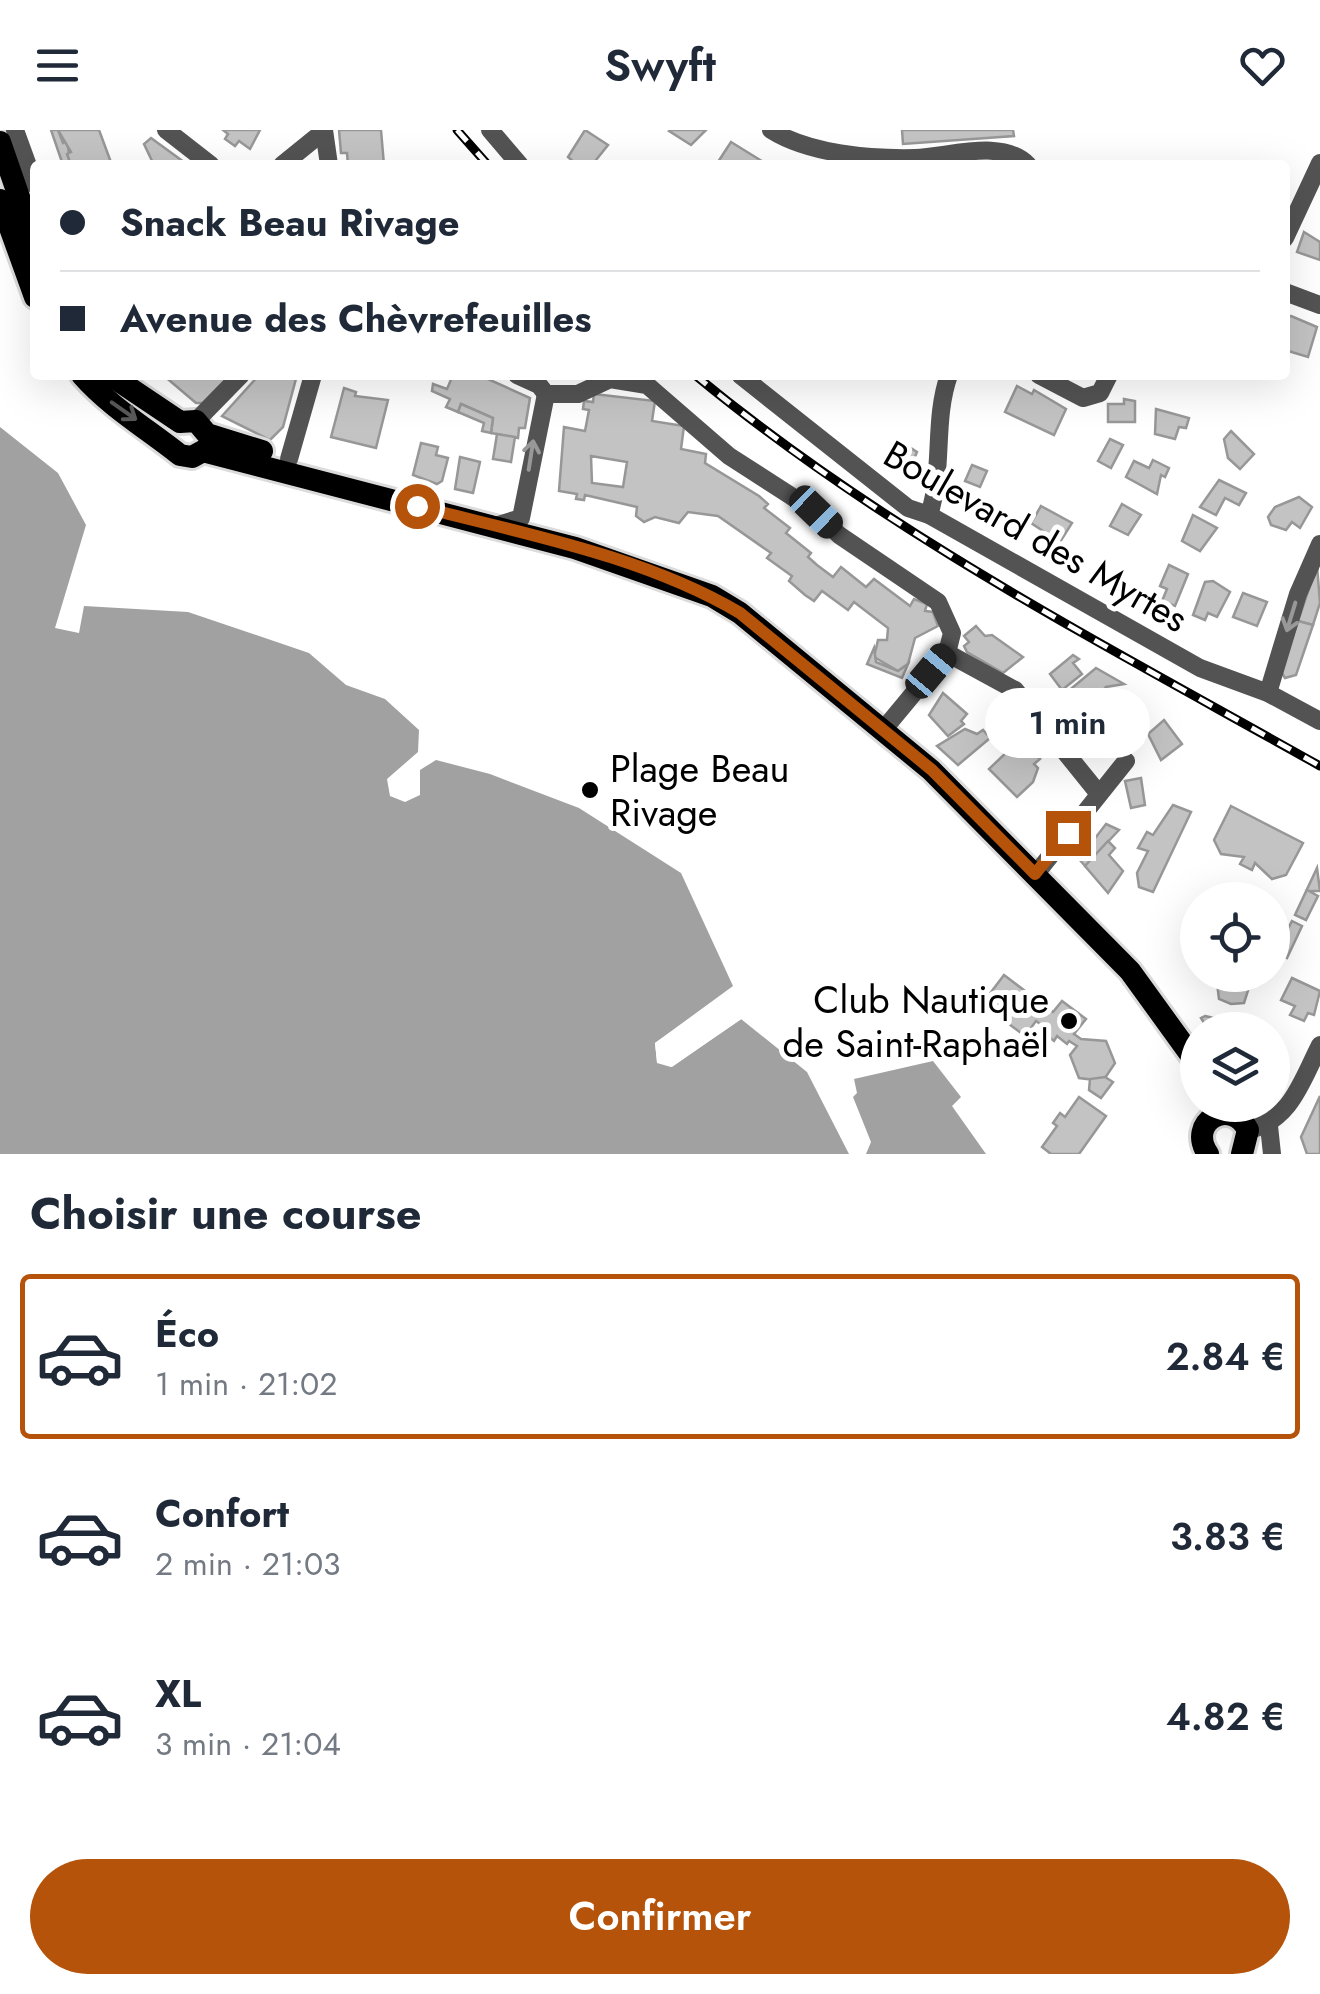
<!DOCTYPE html>
<html lang="fr">
<meta charset="utf-8">
<style>
body{margin:0;font-family:Jost,sans-serif;background:#f2f2f3;color:#1f2937;height:100vh;display:flex;flex-direction:column;font-size:38px;white-space:nowrap}
*{box-sizing:border-box;margin:0}
p{font-size:32px;color:#747a83}
.icon{flex:none;width:55px;height:55px;fill:none;stroke:currentColor;stroke-width:2;stroke-linecap:round;stroke-linejoin:round}
.map{position:relative;height:1024px;overflow:hidden}
.side{display:flex;flex-direction:column;background:#fff;flex:1}
.side>*{flex:none}
.guide{position:absolute;left:30px;top:30px;width:1260px;height:220px;border-radius:10px;box-shadow:0 10px 40px #0002;display:grid;align-content:center;height:220px;padding:0 30px;background:#fff}
.buttons{position:absolute;left:1180px;top:752px;display:grid;gap:20px}
.buttons a{display:grid;place-items:center;width:110px;height:110px;border-radius:50%;background:#fff;box-shadow:0 10px 40px #0002;font-size:50px}
.end{position:absolute;width:45px;height:45px;margin:-22px;border:12px solid #b45309;background:#fff;box-shadow:0 0 0 5px #fff}
.from{border-radius:50%}
.bubble{position:absolute;height:70px;border-radius:35px;background:#fff;box-shadow:0 10px 40px #0002;font-size:32px;font-weight:600;line-height:70px;text-align:center}
.car{position:absolute;width:30px;height:60px;margin:-30px -15px;border-radius:12px;box-shadow:0 0 8px 2px #0007;background:linear-gradient(#222 24%,#8ab4d8 0 40%,#222 0 76%,#8ab4d8 0 86%,#222 0)}
.guide b{display:flex;align-items:center;gap:35px;height:95px;font-size:38px}
.guide b+b{border-top:2px solid #e0e1e3}
.guide i{width:25px;height:25px;background:#1f2937}
ul{padding:0;list-style:none}
li{display:flex;align-items:center;gap:30px;height:165px;margin:0 20px 15px;padding:0 10px;border:5px solid transparent;border-radius:10px}
li div{flex:1}
li b{display:block;font-size:38px}
li em{font-style:normal;font-weight:600}
li.on{border-color:#b45309}
li>.icon{width:90px;height:90px;stroke-width:1.5}
h2{padding:0 30px;font-size:45px;line-height:120px}
.primary-button{display:flex;gap:20px;margin-top:auto;padding:20px 30px}
.primary-button a{flex:1;height:115px;border-radius:60px;background:#b45309;color:#fff;font-size:40px;font-weight:600;line-height:115px;text-align:center}
header{display:flex;justify-content:space-between;align-items:center;height:130px;padding:0 30px;background:#fff;font-size:45px;font-weight:600}
.map>svg:first-child{display:block}
.water{fill:#a1a1a1}
.pier{fill:#fff}
.building{fill:#c3c3c3;stroke:#979797;stroke-width:2.5;fill-rule:evenodd}
.lines{fill:none;stroke-linecap:round;stroke-linejoin:round}
.major-casing{stroke:#dbdbdb;stroke-width:28}
.minor{stroke:#535353;stroke-width:18}
.major{stroke:#000;stroke-width:22}
.rail-casing{stroke:#000;stroke-width:9}
.rail{stroke:#fff;stroke-width:5;stroke-dasharray:15;stroke-linecap:butt}
.oneway{stroke:#595959}
.oneway2{stroke:#989898}
.route{stroke:#b45309;stroke-width:12}
.poi-dot{fill:#000;stroke:#fff;stroke-width:4}
.labels{text-anchor:middle;dominant-baseline:central;stroke-width:10;stroke-linejoin:round;paint-order:stroke}
.street-label{font-size:38px;fill:#000;stroke:#fff}
.poi-label{font-size:38px;fill:#000;stroke:#fff;text-anchor:start}
</style>
<header><svg class="icon" aria-label="menu" viewBox="0 0 24 24"><path d="M4 6h16M4 12h16M4 18h16"/></svg>Swyft<svg class="icon" aria-label="heart" viewBox="0 0 24 24"><path d="M12 20l-8-8c-3-5 5-10 8-4 3-6 11-1 8 4z"/></svg></header>
<div class="map">
<svg width="1320" height="1024" viewBox="0 0 1320 1024">
<rect width="100%" height="100%" fill="#fff"/>
<g class="water">
<path d="M0 297 58 343 86 395 55 498 79 503 84 476 188 482 309 523 346 555 385 569 419 600 418 622 387 649 390 666 405 672 420 665V640L436 630 490 644 579 678 681 743 733 856 655 913 657 932 672 937 741 889 807 942 849 1024H0Z"/>
<path d="M933 931 961 967 952 976 986 1024H866L871 1012 853 967 857 963 854 949Z"/>
</g>
<path class="pier" d="M738 855 660 915 662 929 671 931 739 885 746 886 671 937 657 933 655 913Z"/>
<g class="building">
<path d="M51 0H58L63 13 67 11 71 35H63Z"/>
<path d="M58 0H99L112 35H71L67 24 71 22Z"/>
<path d="M223 0H260L250 19 239 11 235 16 225 9 228 4Z"/>
<path d="M339 0H381L384 35H348L347 23H341Z"/>
<path d="M585 0 608 15 592 35H577L568 27Z"/>
<path d="M706 0 691 15 669 1 670 0Z"/>
<path d="M902 0H1013L1014 6 903 14Z"/>
<path d="M151 8 188 35H154L144 14Z"/>
<path d="M731 12 765 33 771 35H716Z"/>
<path d="M1304 102 1320 112V130L1297 122Z"/>
<path d="M1291 186 1317 197 1308 227 1285 220V187Z"/>
<path d="M163 245H222L226 250 204 273H196Z"/>
<path d="M259 245H297L283 297 270 310 222 286Z"/>
<path d="M453 245H479L530 268 525 298H519L518 308 491 303 493 288 461 274 458 282 446 277 450 269 432 261 433 254 447 259Z"/>
<path d="M1017 256 1032 264 1034 260 1066 279 1054 305 1005 282Z"/>
<path d="M344 258 356 262 355 266 388 270 376 318 331 307Z"/>
<path d="M594 264 655 271 652 291 684 296 681 319 706 324 705 333 759 366 768 374 764 378 790 398 786 403 811 423 808 427 817 435 833 447 841 437 866 457 874 449 910 476 914 469 927 474 925 481 933 482 938 496 915 508 908 534 898 541 874 527 878 510H887L888 498 854 472 848 480 822 461 814 471 805 465 789 451 792 446 767 428 771 423 718 386 688 382 679 393 655 387 644 392 636 386 637 377 585 365 584 370 576 369 577 364 559 361 564 297 585 301 589 280 583 279 584 271 593 272ZM591 326 627 332 623 357 592 353Z"/>
<path d="M1124 269 1135 271V292H1108V274H1124Z"/>
<path d="M461 274 493 288 491 303 482 301 484 293 458 282Z"/>
<path d="M1156 279 1189 288 1186 298 1179 297 1175 309 1155 304Z"/>
<path d="M1231 301 1254 324 1240 339 1228 328 1224 309Z"/>
<path d="M497 304 515 307 511 332 493 329Z"/>
<path d="M897 309 917 322 909 341 887 331Z"/>
<path d="M1110 309 1123 315 1111 338 1098 331Z"/>
<path d="M421 313 438 317 436 325 448 328 442 351 437 354 413 345Z"/>
<path d="M460 327 480 332 473 363 455 359Z"/>
<path d="M1153 330 1169 338 1165 347 1161 345 1157 364 1126 347 1134 331 1149 338Z"/>
<path d="M972 335 987 341 980 357 965 351Z"/>
<path d="M1219 350 1246 363 1239 375 1225 368 1216 385 1200 377Z"/>
<path d="M1299 367 1312 377 1300 398 1292 392 1286 400 1271 395 1268 387 1275 377Z"/>
<path d="M1122 374 1141 385 1128 405 1110 396Z"/>
<path d="M1041 376 1072 393 1060 412 1031 393Z"/>
<path d="M1193 385 1217 398 1200 421 1182 411Z"/>
<path d="M1169 435 1188 444 1175 476 1162 471 1167 459 1160 456Z"/>
<path d="M1317 435 1320 473 1313 495 1298 491Z"/>
<path d="M1213 451 1230 462 1217 487 1208 483 1205 490 1193 485 1205 452Z"/>
<path d="M1243 463 1267 472 1257 496 1233 487Z"/>
<path d="M1298 491 1313 495 1296 545 1285 548 1281 541Z"/>
<path d="M976 496 985 506 992 505 1023 527 1003 543 967 522 964 516 969 512 964 506Z"/>
<path d="M874 518 876 532 898 541 908 534 902 548 867 534Z"/>
<path d="M1073 525 1079 529 1073 533 1082 544 1062 560 1050 544Z"/>
<path d="M1096 538 1124 554 1106 557 1095 570 1075 575 1066 563Z"/>
<path d="M943 563 967 584 961 591 964 594 948 606 929 585Z"/>
<path d="M1103 576 1118 594 1113 599 1118 605 1105 616 1084 592Z"/>
<path d="M1164 590 1182 614 1161 630 1148 604Z"/>
<path d="M965 599 977 604 983 600 990 608 958 635 937 616Z"/>
<path d="M1026 615 1040 629 1034 634 1038 638 1033 652 1017 667 989 639 1012 617 1016 622Z"/>
<path d="M1141 648 1145 675 1131 678 1125 651Z"/>
<path d="M1173 675 1191 682 1153 762 1139 757 1137 743 1148 721 1138 718 1147 702 1153 705Z"/>
<path d="M1231 676 1303 713 1286 745 1272 749 1255 733 1252 740 1240 734 1244 727 1221 724 1214 710Z"/>
<path d="M1106 694 1119 700 1085 736 1079 729Z"/>
<path d="M1108 711 1115 718 1109 725 1123 741 1108 763 1085 736Z"/>
<path d="M1317 738 1320 761H1309L1318 766 1306 790 1295 785Z"/>
<path d="M1292 791 1302 796 1287 828 1276 822Z"/>
<path d="M1004 845 1053 882 1062 871 1086 889 1074 904 1081 909 1106 911 1115 933 1103 951 1079 948 1070 925 1077 916 1069 911 1067 914 1057 906 1054 911 1040 900 1043 896 1036 891 1025 906 982 874Z"/>
<path d="M1216 845H1234L1242 852 1243 845H1253L1244 873 1231 874 1219 869Z"/>
<path d="M1292 848 1320 861 1314 885 1308 883 1304 891 1290 885 1295 876 1281 870Z"/>
<path d="M1205 886 1236 893 1242 890 1252 900H1218L1206 896 1201 888Z"/>
<path d="M1105 947 1113 952 1101 968 1089 960 1090 949Z"/>
<path d="M1320 966V1024H1307L1301 1007Z"/>
<path d="M1079 967 1106 986 1079 1024H1051L1042 1017 1057 996 1053 993 1060 983 1065 987Z"/>
</g>
<g class="lines">
<defs>
<g id="major">
<path d="M0 12 35 113"/>
<path d="M0 70 35 167"/>
<path d="M82 245C110 277 149 300 180 325L192 327 203 321 575 418 712 466 740 483 931 640 1130 841 1198 935"/>
<path d="M110 245 180 292 196 291 207 304 262 321"/>
<path d="M1208 1024C1186 992 1231 966 1248 1000L1242 1024"/>
</g>
</defs>
<use href="#major" class="major-casing"/>
<g class="minor">
<path d="M15 0 35 55"/>
<path d="M166 0 211 35"/>
<path d="M324 0 329 35"/>
<path d="M490 0 520 35"/>
<path d="M771 0C809 24 870 29 915 28 949 27 1002 8 1028 35"/>
<path d="M282 35 324 1"/>
<path d="M1285 108 1320 33"/>
<path d="M1285 162 1320 175"/>
<path d="M517 245 539 255 546 264H578L610 249 647 255 729 326 816 382 839 405 938 472 952 503 947 523 884 599"/>
<path d="M740 245 908 378 929 385 1200 538 1268 563 1320 591"/>
<path d="M1039 245 1083 268 1100 263 1109 245"/>
<path d="M196 291 241 245"/>
<path d="M289 329 313 245"/>
<path d="M929 385C944 340 933 290 949 245"/>
<path d="M495 396 521 388 546 264"/>
<path d="M947 523 1015 560 1099 664"/>
<path d="M1268 563 1298 464 1320 414"/>
<path d="M1035 745 1126 631"/>
<path d="M1269 996 1272 1024"/>
<path d="M1248 1000C1291 991 1302 950 1320 915"/>
</g>
<use href="#major" class="major"/>
<defs>
<g id="rail">
<path d="M457 0 488 35"/>
<path d="M695 245C886 403 1105 515 1320 636"/>
</g>
</defs>
<use href="#rail" class="rail-casing"/>
<use href="#rail" class="rail"/>
</g>
<defs><path id="oneway-shaft" d="M-6 0H5M1.5-3L5.5 0L1.5 3" fill="none" stroke-width="1.6" stroke-linecap="round" stroke-linejoin="round" transform="scale(2.5)"/></defs>
<use class="oneway" href="#oneway-shaft" transform="translate(124 281) rotate(35)"/>
<g class="oneway2">
<use href="#oneway-shaft" transform="translate(531 325) rotate(-81)"/>
<use href="#oneway-shaft" transform="translate(1291 487) rotate(107)"/>
</g>
<g class="lines">
<path class="route" d="M417 376C525 404 644 426 740 483L932 640 1035 744 1068 703"/>
</g>
<g class="poi-dot">
<circle cx="590" cy="660" r="10"/>
<circle cx="1069" cy="891" r="10"/>
</g>
<g class="labels">
<g class="street-label">
<text transform="translate(1036 406) rotate(30)">Boulevard des Myrtes</text>
</g>
<g class="poi-label">
<text x="610" y="638">Plage Beau<tspan x="610" dy="44">Rivage</tspan></text>
<text x="1049" y="869" text-anchor="end">Club Nautique<tspan x="1049" dy="44">de Saint-Raphaël</tspan></text>
</g>
</g>
</svg>
<div class="buttons">
<a><svg class="icon" aria-label="locate" viewBox="0 0 24 24"><circle cx="12" cy="12" r="6"/><path d="M12 2v4M12 18v4M2 12h4M18 12h4"/></svg></a>
<a><svg class="icon" aria-label="layers" viewBox="0 0 24 24"><path d="M12 4l9 5-9 5-9-5zM3 14l9 5 9-5"/></svg></a>
</div>
<i class="end from" style="left:417px;top:376px"></i>
<i class="end" style="left:1068px;top:703px"></i>
<div class="bubble" style="left:985px;top:558px;width:165px">1 min</div>
<i class="car" style="left:816px;top:382px;rotate:134deg"></i>
<i class="car" style="left:931px;top:541px;rotate:40deg"></i>
<div class="guide">
<b><i class="from"></i>Snack Beau Rivage</b>
<b><i></i>Avenue des Chèvrefeuilles</b>
</div>
</div>
<section class="side">
<h2>Choisir une course</h2>
<ul>
<li class="on"><svg class="icon" aria-label="car" viewBox="0 0 24 24"><path d="M5 17H2v-5l4-1 3-4h7l3 4 3 1v5h-3M9 17h6M6 11h13"/><circle cx="7" cy="17" r="2"/><circle cx="17" cy="17" r="2"/></svg><div><b>Éco</b><p>1 min · 21:02</p></div><em>2.84 €</em></li>
<li><svg class="icon" aria-label="car" viewBox="0 0 24 24"><path d="M5 17H2v-5l4-1 3-4h7l3 4 3 1v5h-3M9 17h6M6 11h13"/><circle cx="7" cy="17" r="2"/><circle cx="17" cy="17" r="2"/></svg><div><b>Confort</b><p>2 min · 21:03</p></div><em>3.83 €</em></li>
<li><svg class="icon" aria-label="car" viewBox="0 0 24 24"><path d="M5 17H2v-5l4-1 3-4h7l3 4 3 1v5h-3M9 17h6M6 11h13"/><circle cx="7" cy="17" r="2"/><circle cx="17" cy="17" r="2"/></svg><div><b>XL</b><p>3 min · 21:04</p></div><em>4.82 €</em></li>
</ul>
<div class="primary-button"><a>Confirmer</a></div>
</section>
